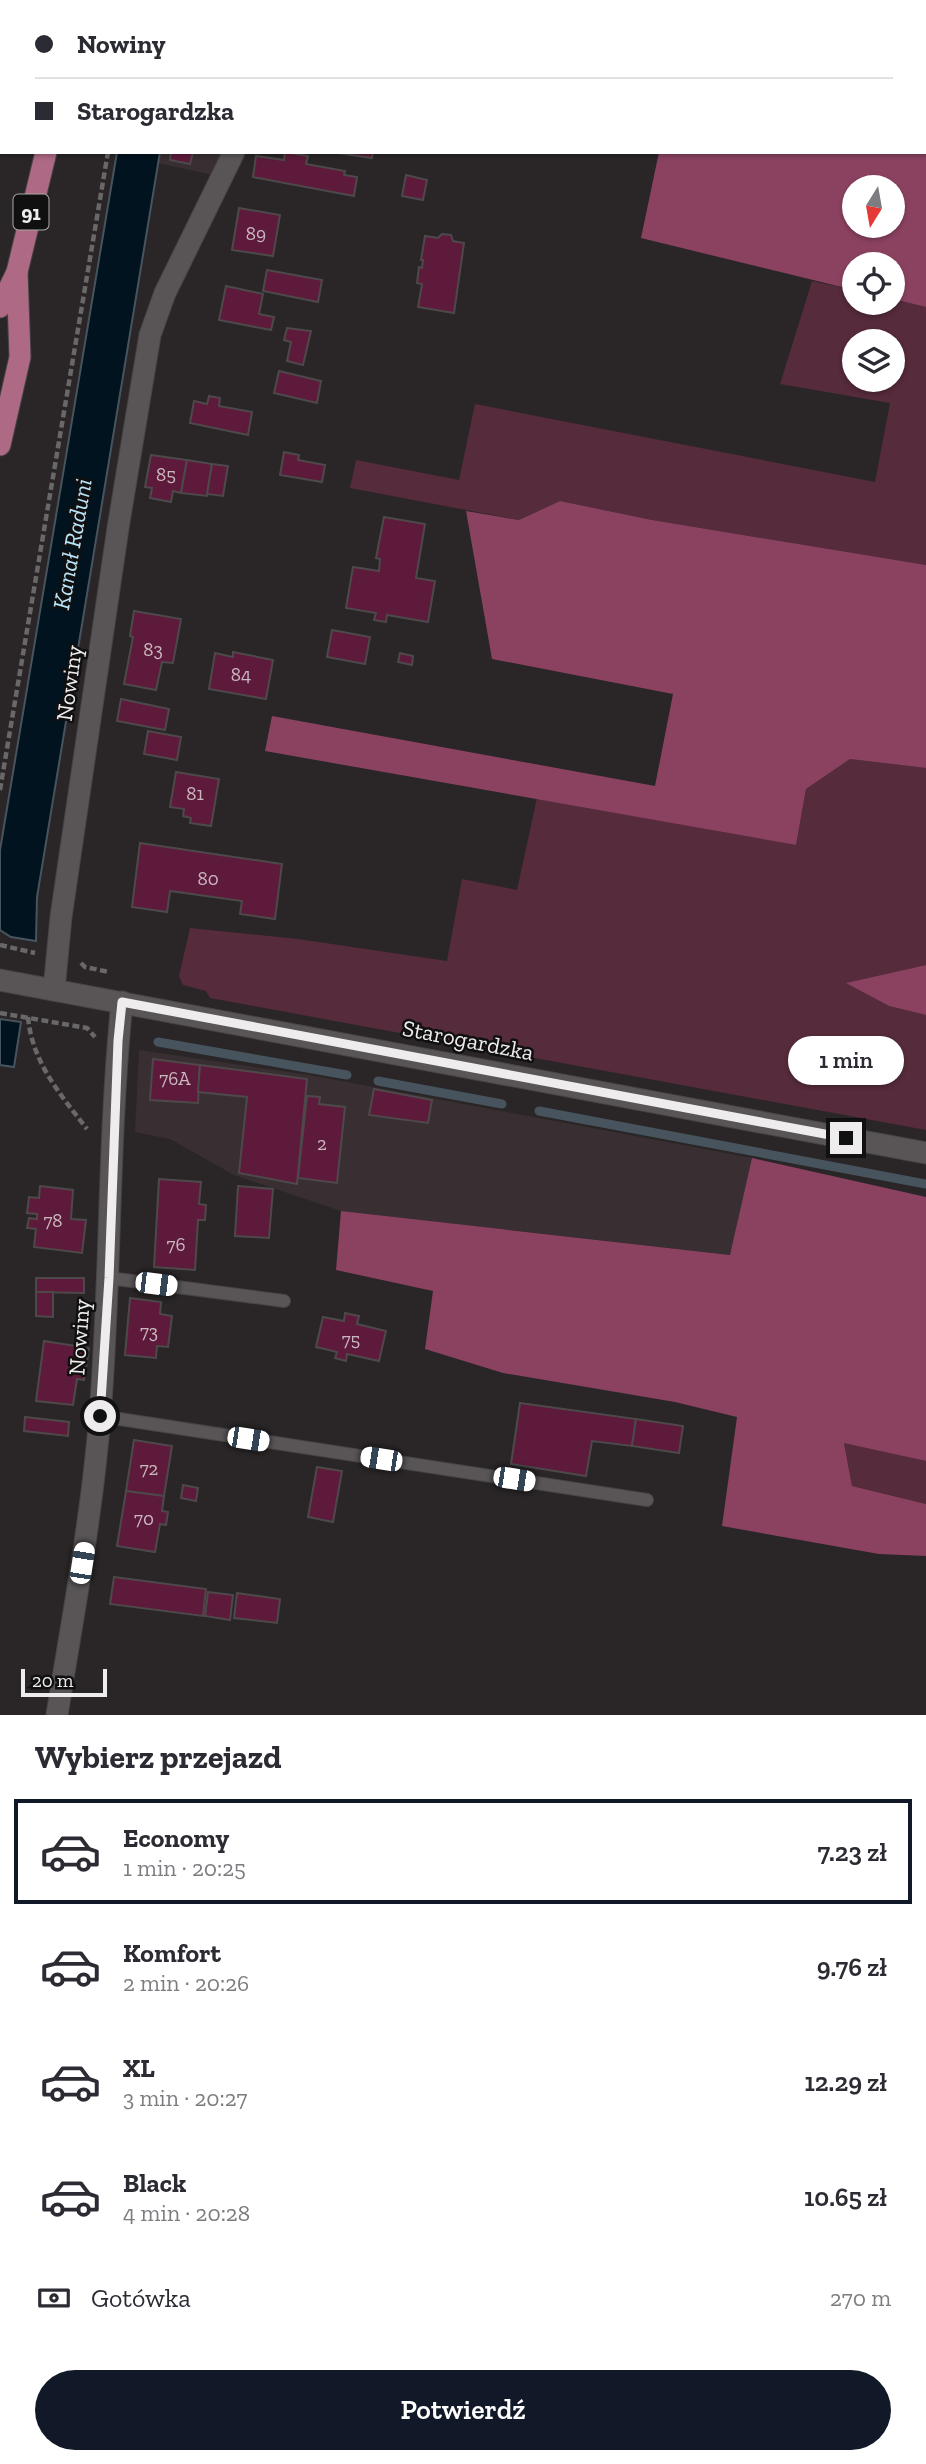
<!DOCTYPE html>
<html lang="pl">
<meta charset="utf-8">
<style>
body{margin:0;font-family:"Zilla Slab",serif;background:#f7f7f7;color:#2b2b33;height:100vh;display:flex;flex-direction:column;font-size:26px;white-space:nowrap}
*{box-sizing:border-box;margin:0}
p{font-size:23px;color:#7c7c81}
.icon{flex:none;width:38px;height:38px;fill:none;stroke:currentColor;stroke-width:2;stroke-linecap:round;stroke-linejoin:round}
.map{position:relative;height:1715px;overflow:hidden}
.side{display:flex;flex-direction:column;background:#fff;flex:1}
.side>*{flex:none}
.guide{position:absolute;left:0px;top:0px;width:928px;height:154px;box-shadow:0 2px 5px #0004;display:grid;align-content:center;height:154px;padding:0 35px;background:#fff}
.needle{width:46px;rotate:191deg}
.buttons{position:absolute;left:842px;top:175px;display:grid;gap:14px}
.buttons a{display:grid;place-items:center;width:63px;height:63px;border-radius:50%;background:#fff;box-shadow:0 2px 5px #0004;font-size:35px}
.scale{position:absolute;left:21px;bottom:18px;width:86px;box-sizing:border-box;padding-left:7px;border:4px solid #eeeced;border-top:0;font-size:19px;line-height:24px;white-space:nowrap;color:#eeeced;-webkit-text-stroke:5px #111010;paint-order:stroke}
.end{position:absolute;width:32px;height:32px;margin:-16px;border:9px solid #eeeced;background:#111;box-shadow:0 0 0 4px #111}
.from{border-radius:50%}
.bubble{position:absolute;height:49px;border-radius:24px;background:#fff;box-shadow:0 2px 5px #0004;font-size:23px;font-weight:600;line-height:49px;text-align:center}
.car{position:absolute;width:21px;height:42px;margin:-21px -10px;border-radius:9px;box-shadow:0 0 5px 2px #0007;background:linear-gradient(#fff 24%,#345 0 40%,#fff 0 76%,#345 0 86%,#fff 0)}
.guide b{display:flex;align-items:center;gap:24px;height:66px;font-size:26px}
.guide b+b{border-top:2px solid #e1e1e2}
.guide i{width:18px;height:18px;background:#2b2b33}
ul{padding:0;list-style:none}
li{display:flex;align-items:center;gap:21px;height:105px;margin:0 14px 10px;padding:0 21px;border:4px solid transparent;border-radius:0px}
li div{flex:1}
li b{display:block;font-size:26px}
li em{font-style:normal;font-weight:600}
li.selected{border-color:#111827}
li>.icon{width:63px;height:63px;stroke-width:1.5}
h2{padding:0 35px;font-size:32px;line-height:84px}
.pay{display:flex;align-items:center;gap:18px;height:77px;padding:0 35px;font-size:26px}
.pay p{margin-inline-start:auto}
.button{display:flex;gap:14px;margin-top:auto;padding:14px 35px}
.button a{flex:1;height:80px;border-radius:42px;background:#111827;color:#fff;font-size:28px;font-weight:600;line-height:80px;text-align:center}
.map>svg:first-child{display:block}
.built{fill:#392f32}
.green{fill:#562b3c;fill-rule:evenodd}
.forest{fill:#8b4261;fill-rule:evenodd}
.water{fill:#00131f;stroke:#47545d;stroke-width:2}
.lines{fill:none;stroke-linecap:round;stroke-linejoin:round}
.stream{stroke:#47545d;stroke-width:9}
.building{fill:#5e1a3a;stroke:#4d494b;stroke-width:2}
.service-casing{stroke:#474445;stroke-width:14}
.minor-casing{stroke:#474445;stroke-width:23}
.secondary-casing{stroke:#474445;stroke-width:23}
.primary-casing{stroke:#474445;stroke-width:23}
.path{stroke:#6a6768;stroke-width:4.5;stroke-dasharray:7 3.5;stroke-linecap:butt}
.service{stroke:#595556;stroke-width:12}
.minor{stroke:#595556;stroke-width:21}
.secondary{stroke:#595556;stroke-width:21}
.primary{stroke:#ae6985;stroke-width:21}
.route{stroke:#eeeced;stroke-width:9}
.labels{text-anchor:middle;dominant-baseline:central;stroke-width:5;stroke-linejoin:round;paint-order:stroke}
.number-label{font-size:19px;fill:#cab8c0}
.shield{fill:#111010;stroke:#acaaab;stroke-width:2}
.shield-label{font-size:21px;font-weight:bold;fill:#eeeced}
.street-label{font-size:23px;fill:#eeeced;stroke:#111010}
.water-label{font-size:24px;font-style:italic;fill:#bae4fb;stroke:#111010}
</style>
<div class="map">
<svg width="926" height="1715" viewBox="0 0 926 1715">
<rect width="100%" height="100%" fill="#2a2627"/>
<g class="built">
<path d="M160 152H226L213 175 158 163Z"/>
<path d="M139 1050 309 1075 752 1158 731 1255 341 1211 234 1175 170 1139 135 1132Z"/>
</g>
<g class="green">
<path d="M608 0H926V79V2H608Z"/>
<path d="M812 281 854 290V303H892L893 299 926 307V565L652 520 560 501 519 520 350 488 356 460 459 480 475 404 875 482 890 403 780 384ZM854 341H892V380H854Z"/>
<path d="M850 759 926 768V965L847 983 889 1006 926 1015V1130L210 998 206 991 183 985 179 976 190 928 298 939 447 961 462 879 517 890 537 798 796 845 806 789Z"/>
<path d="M844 1442 926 1461V1504L852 1486Z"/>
</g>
<g class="forest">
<path d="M926 79V307L893 299 892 264H854V290L641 238 659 152H926ZM892 187V226H854V187Z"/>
<path d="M560 501 652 520 926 565V768L850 759 806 789 796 845 265 751 272 716 655 786 673 694 492 659 466 511 519 520Z"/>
<path d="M926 965V1015L889 1006 846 983Z"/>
<path d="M752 1158 926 1197V1461L844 1443 852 1486 926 1504V1556L879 1554 722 1526 737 1417 675 1402 503 1373 425 1349 433 1291 336 1270 341 1211 730 1255Z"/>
</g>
<g class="water">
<path d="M117 152H160L37 897 36 941 11 937 0 930V850Z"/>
<path d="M0 1019 21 1022 14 1067 0 1065Z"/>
</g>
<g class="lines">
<g class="stream">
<path d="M158 1042 347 1075"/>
<path d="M378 1081 502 1104"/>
<path d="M539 1111 926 1184"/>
</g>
</g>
<g class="building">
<path d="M171 152H193L190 164 170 160Z"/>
<path d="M285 152 308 156 306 164 345 171 344 175 357 177 354 196 253 177 256 156 284 160Z"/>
<path d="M331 152H373L372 158Z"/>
<path d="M406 175 427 180 423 200 402 196Z"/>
<path d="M239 208 280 215 273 256 232 250Z"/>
<path d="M442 234 451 235 453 241 464 243 454 313 418 307 422 284 417 283 419 267 422 268 423 260H421L425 236 438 238Z"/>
<path d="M267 270 322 280 318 302 263 291Z"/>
<path d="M226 286 263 294 259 314 274 317 271 330 219 320Z"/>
<path d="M287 328 311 331 303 365 287 361 291 342 284 340Z"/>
<path d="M279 371 321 381 317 403 274 393Z"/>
<path d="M209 396 220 398 219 406 252 412 248 435 190 423 194 401 207 404Z"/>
<path d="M284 452 299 455 298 460 325 465 322 482 280 475Z"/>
<path d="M151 455 187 460 181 493 173 491 171 502 150 498 152 488 145 487Z"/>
<path d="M187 460 212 464 207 496 181 493Z"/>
<path d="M212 464 228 466 223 496 207 494Z"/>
<path d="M384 517 425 524 416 578 435 581 428 622 387 615 386 622 374 620 376 613 346 608 353 567 379 571 380 559 376 558Z"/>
<path d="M134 611 181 619 173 663 162 662 156 690 124 684 133 637 130 636Z"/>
<path d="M332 630 370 637 365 664 327 657Z"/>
<path d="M233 652 273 660 266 699 209 689 215 653 233 657Z"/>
<path d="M400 653 413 656 412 665 398 662Z"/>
<path d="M121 699 169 709 165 730 117 721Z"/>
<path d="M148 731 181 737 177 760 144 754Z"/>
<path d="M176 772 219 779 211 826 190 823 191 818 183 816 184 809 170 807Z"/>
<path d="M140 843 282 864 275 919 240 914 242 901 170 891 167 912 132 907Z"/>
<path d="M153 1059 200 1065 198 1103 150 1100Z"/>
<path d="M200 1065 307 1079 297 1184 239 1173 247 1097 198 1092Z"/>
<path d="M374 1089 432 1100 428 1123 369 1115Z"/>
<path d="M307 1096 320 1097 319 1104 345 1107 337 1183 298 1178Z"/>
<path d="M159 1179 201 1182 199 1204 206 1205 205 1220H198L195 1270 154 1267Z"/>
<path d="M40 1186 73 1190 71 1219 86 1220 82 1253 34 1247 36 1229 27 1228 29 1218 37 1219V1214L27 1213 29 1197 39 1198Z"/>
<path d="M238 1186 273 1189 269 1238 235 1236Z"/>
<path d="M36 1278H84V1293L36 1292Z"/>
<path d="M36 1292H53V1317L36 1316Z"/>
<path d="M130 1298 161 1302 160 1314 172 1316 168 1347 157 1346 156 1358 125 1355Z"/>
<path d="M345 1313 359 1316 357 1324 386 1331 379 1361 347 1354 346 1361 335 1358 337 1352 316 1347 323 1317 344 1321Z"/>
<path d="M44 1341 89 1348 84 1380 77 1379 73 1405 36 1401Z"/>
<path d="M520 1403 636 1419 632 1446 592 1441 586 1476 511 1464Z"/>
<path d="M25 1417 69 1422 68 1436 24 1431Z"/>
<path d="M636 1419 683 1426 679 1453 632 1446Z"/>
<path d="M134 1440 172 1446 164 1496 126 1491Z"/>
<path d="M317 1467 342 1471 333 1522 308 1517Z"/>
<path d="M183 1485 198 1488 196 1501 181 1498Z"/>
<path d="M126 1491 164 1496 162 1511 168 1512 166 1525 160 1524 155 1552 117 1546Z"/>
<path d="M114 1577 206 1589 203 1616 110 1604Z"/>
<path d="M208 1592 233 1595 230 1620 205 1616Z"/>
<path d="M237 1593 280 1599 277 1623 234 1618Z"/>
</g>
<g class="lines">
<defs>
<g id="service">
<path d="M418 2V0"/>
<path d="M109 1278 284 1301"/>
<path d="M100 1416 647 1500"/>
</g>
<g id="minor">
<path d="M445 2V0"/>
<path d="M54 990 61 917 118 528 150 335 165 293 234 152"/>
<path d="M57 1715C73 1615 92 1516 100 1415 111 1278 108 1139 122 1002"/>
</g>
<path id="secondary" d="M0 980 926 1153"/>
<g id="primary">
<path d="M76 2V0"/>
<path d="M0 307 17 272 46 152"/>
<path d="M0 445 20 357 17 272"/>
</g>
</defs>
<use href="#service" class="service-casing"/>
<use href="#minor" class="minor-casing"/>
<use href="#secondary" class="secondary-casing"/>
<use href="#primary" class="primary-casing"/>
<g class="path">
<path d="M39 2 40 0"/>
<path d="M136 2V0"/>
<path d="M0 790 108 152"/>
<path d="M0 945 35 953"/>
<path d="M81 963 85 967 109 972"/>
<path d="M0 1013 87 1028 95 1037"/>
<path d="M28 1017C32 1062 60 1094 87 1129"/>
</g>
<use href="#service" class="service"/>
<use href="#minor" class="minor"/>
<use href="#secondary" class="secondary"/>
<use href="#primary" class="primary"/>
</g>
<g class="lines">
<path class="route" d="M100 1416 109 1278 118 1041 122 1002 846 1138"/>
</g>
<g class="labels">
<g class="number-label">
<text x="256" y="233">89</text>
<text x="166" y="474">85</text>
<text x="153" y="649">83</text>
<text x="241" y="674">84</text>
<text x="195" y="793">81</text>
<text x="208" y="878">80</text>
<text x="175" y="1078">76A</text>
<text x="322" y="1143">2</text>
<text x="53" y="1220">78</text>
<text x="176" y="1244">76</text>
<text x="149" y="1331">73</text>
<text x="351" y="1339">75</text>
<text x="149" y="1468">72</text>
<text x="144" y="1518">70</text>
</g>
<rect class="shield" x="13.5" y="194.5" width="35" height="35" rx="5"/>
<g class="shield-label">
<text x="31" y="212">91</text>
</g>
<g class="street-label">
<text transform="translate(69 683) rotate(-82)">Nowiny</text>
<text transform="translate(468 1040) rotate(11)">Starogardzka</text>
<text transform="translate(79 1337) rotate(-86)">Nowiny</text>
</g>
<g class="water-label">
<text transform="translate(72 544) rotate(-80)">Kanał Raduni</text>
</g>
</g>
</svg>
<div class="buttons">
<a><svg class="needle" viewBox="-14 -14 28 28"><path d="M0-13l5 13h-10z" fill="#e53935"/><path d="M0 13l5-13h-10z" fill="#7c7c81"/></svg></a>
<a><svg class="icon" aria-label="locate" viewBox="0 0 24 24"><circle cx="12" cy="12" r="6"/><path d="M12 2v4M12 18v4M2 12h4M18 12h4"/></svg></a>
<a><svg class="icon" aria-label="layers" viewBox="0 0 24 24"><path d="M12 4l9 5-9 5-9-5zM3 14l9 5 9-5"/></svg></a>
</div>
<div class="scale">20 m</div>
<i class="end from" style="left:100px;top:1416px"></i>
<i class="end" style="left:846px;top:1138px"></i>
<div class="bubble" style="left:788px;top:1036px;width:116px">1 min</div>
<i class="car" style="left:156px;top:1284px;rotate:97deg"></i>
<i class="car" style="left:248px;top:1439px;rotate:99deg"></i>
<i class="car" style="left:381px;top:1459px;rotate:279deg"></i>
<i class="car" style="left:514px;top:1479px;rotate:99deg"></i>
<i class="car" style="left:82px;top:1563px;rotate:9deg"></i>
<div class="guide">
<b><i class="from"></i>Nowiny</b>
<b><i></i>Starogardzka</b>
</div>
</div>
<section class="side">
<h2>Wybierz przejazd</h2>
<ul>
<li class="selected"><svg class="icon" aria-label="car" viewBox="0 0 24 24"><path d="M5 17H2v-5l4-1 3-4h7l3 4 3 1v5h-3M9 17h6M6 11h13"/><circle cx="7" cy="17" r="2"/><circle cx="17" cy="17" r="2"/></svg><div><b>Economy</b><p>1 min · 20:25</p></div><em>7.23 zł</em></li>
<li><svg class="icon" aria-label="car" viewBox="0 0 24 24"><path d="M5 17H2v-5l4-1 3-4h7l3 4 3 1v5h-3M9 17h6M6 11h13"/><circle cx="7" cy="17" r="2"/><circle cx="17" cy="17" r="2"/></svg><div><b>Komfort</b><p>2 min · 20:26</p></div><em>9.76 zł</em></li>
<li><svg class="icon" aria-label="car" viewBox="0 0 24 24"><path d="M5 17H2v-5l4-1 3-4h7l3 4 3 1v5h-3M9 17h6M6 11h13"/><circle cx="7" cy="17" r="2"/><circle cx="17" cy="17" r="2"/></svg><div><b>XL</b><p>3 min · 20:27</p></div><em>12.29 zł</em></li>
<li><svg class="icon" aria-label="car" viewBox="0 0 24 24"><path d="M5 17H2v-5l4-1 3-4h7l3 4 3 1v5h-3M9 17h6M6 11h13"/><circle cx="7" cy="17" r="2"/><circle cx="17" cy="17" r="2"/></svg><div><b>Black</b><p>4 min · 20:28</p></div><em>10.65 zł</em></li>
</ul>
<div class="pay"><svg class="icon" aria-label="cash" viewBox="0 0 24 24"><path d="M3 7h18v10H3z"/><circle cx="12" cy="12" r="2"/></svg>Gotówka<p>270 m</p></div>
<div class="button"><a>Potwierdź</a></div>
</section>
